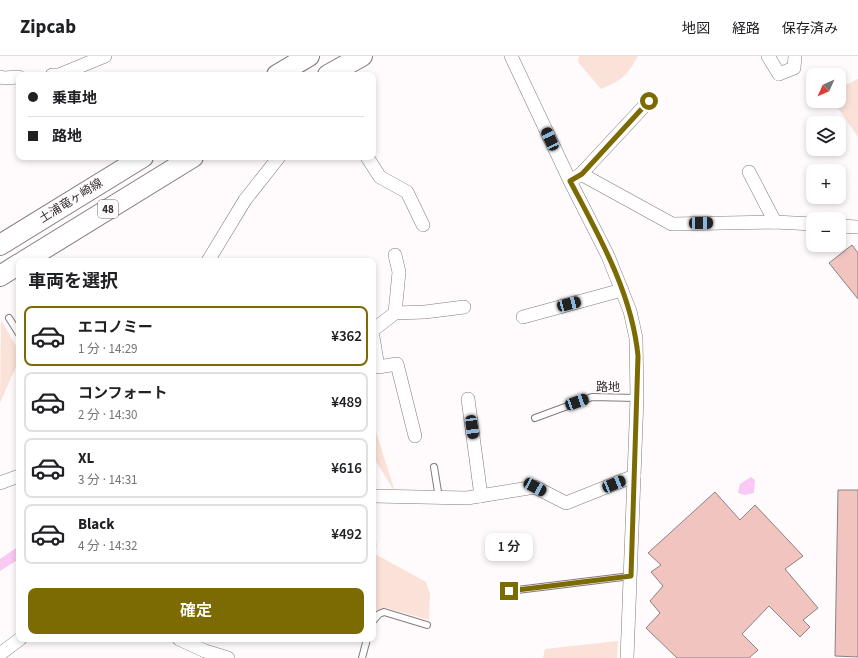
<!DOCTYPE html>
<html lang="ja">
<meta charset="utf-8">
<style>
body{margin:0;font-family:"Source Sans 3","Noto Sans JP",sans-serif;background:#f2f2f2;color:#202124;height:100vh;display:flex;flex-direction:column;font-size:15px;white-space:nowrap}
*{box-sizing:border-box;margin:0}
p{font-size:13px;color:#757577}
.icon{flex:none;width:22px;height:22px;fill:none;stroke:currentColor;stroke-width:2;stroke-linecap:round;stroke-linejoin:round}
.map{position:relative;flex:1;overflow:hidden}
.drawer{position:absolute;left:16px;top:202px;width:360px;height:384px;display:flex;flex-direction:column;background:#fff;border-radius:8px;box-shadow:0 2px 6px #0003}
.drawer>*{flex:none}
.banner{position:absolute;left:16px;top:16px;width:360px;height:88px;border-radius:8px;box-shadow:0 2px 6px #0003;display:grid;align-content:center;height:88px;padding:0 12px;background:#fff}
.needle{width:26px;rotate:225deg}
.tools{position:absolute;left:806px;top:12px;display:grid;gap:8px}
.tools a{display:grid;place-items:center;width:40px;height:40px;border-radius:8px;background:#fff;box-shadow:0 2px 6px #0003;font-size:20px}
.end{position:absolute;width:18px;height:18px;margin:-9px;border:5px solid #7c6b03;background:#fff;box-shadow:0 0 0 2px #fff}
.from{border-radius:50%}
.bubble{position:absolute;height:28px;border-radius:8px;background:#fff;box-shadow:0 2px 6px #0003;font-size:13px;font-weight:600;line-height:28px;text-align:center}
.car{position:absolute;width:12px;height:24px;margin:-12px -6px;border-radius:5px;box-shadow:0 0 3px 1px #0007;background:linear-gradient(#222 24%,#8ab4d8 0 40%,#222 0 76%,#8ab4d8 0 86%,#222 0)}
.banner b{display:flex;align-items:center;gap:14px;height:38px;font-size:15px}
.banner b+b{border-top:1px solid #e0e0e0}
.banner i{width:10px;height:10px;background:#202124}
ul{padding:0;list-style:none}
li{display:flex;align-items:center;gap:12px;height:60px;margin:0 8px 6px;padding:0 4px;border:2px solid #e0e0e0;border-radius:8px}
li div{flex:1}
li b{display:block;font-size:15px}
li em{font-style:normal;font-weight:600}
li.selected{border-color:#7c6b03}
li>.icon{width:36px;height:36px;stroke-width:1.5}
h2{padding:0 12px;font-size:18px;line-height:48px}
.primary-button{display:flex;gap:8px;margin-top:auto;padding:8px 12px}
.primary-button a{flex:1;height:46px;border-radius:8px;background:#7c6b03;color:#fff;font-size:16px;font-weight:600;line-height:46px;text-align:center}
header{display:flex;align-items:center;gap:24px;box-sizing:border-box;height:56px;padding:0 20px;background:#fff;border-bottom:1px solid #e0e0e0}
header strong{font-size:19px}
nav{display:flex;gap:22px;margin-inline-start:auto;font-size:14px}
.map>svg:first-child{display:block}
.green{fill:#fbe2d8}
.water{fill:#f8c9f3}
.building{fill:#f1c4c0;stroke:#8b8181}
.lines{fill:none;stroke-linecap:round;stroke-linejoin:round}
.lane-casing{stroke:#847b7c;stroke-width:8}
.street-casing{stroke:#847b7c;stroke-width:14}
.primary-casing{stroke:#847b7c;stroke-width:22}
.lane{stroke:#fff;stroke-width:6}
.street{stroke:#fff;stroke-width:13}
.primary{stroke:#fff;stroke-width:20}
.route{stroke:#7c6b03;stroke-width:5}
.labels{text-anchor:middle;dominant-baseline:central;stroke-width:3;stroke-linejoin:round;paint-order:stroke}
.shield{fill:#fffafb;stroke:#706b6c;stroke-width:1}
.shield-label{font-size:11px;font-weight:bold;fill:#322e2f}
.street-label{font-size:12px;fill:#322e2f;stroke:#fffafb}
</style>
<header>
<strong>Zipcab</strong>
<nav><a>地図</a><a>経路</a><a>保存済み</a></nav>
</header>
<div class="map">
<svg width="858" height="602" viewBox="0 0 858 602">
<rect width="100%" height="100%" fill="#fffafb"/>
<g class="green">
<path d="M579 0H638C627 20 622 24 601 33L578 6Z"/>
<path d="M858 23V81L833 45H839V32Z"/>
<path d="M1 264 19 295V304L0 347Z"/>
<path d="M373 366 395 436 373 401Z"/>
<path d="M373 481 377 488 375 498 426 526 430 538 429 564 386 552 376 554 373 552Z"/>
<path d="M618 585 617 602H543L545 593Z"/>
</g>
<g class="water">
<path d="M751 421 755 424 754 437 745 439 738 437 740 428Z"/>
<path d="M19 490V503L0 515V503Z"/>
</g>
<g class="building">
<path d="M852 189 858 197V243L829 207Z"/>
<path d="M838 434H858V601L835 600Z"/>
<path d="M715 436 740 464 755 449 803 500 785 513 818 552 803 564 810 571 800 581 769 550 742 578 758 594 749 602H677L646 572 660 557 650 545 663 530 651 516 661 509 648 497Z"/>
</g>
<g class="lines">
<defs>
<g id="lane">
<path d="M9 262 19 278"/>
<path d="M535 362 592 341 637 342"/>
<path d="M434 411 439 442"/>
<path d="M509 535 631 520"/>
<path d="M373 565 379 558 384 556 427 569"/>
<path d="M362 602 367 583"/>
</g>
<g id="street">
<path d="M511 0 570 125 608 200 630 255 636 282 637 342 627 602"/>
<path d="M768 0 779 18 794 12 795 0"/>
<path d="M52 19H59L105 0"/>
<path d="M0 21 4 22 19 21"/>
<path d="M367 101 380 121 407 136 423 169"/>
<path d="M749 116 775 166"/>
<path d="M581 118 672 168 775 166 813 168"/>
<path d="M575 122 581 118 649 45"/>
<path d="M839 170 858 171"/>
<path d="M395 199 399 216 395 257"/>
<path d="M208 205 245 144 279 101"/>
<path d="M523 261 622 234"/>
<path d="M373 274 395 257 425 256 464 251"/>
<path d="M373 281 378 311 397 308 415 380"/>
<path d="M468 343 481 440"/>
<path d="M0 427 19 420"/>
<path d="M373 440 467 442 535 431 566 447 634 420"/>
<path d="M179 583 205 595 228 602"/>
<path d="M0 598 20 583"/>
</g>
<g id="primary">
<path d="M277 19 309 0"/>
<path d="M328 19 362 0"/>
<path d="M0 189 143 101"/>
<path d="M24 205 193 101"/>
<path d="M0 220 19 208"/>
</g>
</defs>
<use href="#lane" class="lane-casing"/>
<use href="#street" class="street-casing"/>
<use href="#primary" class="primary-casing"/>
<use href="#lane" class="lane"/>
<use href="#street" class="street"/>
<use href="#primary" class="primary"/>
</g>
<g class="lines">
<path class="route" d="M509 535 631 520 638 300C632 237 599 180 570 125L582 118 649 45"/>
</g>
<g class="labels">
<rect class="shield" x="98" y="144" width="20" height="18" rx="3"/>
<g class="shield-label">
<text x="108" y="153">48</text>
</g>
<g class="street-label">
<text transform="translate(71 145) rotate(-32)">土浦竜ヶ崎線</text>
<text x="608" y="331">路地</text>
</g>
</g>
</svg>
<div class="tools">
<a><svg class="needle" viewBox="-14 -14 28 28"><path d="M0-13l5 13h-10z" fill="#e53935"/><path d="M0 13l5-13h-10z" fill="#757577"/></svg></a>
<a><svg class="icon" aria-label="layers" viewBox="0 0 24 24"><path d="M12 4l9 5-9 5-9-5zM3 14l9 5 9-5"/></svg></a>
<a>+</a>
<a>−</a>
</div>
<i class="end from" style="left:649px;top:45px"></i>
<i class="end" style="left:509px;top:535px"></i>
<div class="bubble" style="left:485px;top:477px;width:48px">1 分</div>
<i class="car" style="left:550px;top:83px;rotate:335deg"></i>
<i class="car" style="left:701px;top:167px;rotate:89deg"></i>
<i class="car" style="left:569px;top:248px;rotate:75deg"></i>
<i class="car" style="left:577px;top:346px;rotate:70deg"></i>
<i class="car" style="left:472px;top:371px;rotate:172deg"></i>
<i class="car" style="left:614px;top:428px;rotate:68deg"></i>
<i class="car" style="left:535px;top:431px;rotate:118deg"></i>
<div class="banner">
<b><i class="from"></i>乗車地</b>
<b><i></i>路地</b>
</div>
<section class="drawer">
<h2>車両を選択</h2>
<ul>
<li class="selected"><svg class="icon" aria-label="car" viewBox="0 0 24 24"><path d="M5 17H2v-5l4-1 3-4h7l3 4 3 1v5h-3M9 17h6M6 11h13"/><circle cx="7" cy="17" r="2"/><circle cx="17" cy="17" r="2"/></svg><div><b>エコノミー</b><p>1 分 · 14:29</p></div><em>¥362</em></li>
<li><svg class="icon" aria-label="car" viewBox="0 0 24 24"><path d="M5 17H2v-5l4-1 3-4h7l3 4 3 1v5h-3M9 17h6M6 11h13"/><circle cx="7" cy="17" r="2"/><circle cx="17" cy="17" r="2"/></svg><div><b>コンフォート</b><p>2 分 · 14:30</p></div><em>¥489</em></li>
<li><svg class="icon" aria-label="car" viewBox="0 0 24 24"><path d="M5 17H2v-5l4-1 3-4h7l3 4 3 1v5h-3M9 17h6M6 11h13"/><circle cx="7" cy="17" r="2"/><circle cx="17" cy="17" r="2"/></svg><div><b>XL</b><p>3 分 · 14:31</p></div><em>¥616</em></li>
<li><svg class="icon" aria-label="car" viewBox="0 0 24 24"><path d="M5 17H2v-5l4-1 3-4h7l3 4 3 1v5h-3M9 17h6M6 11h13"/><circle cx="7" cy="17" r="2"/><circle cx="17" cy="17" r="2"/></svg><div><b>Black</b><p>4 分 · 14:32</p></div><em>¥492</em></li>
</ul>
<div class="primary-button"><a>確定</a></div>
</section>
</div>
